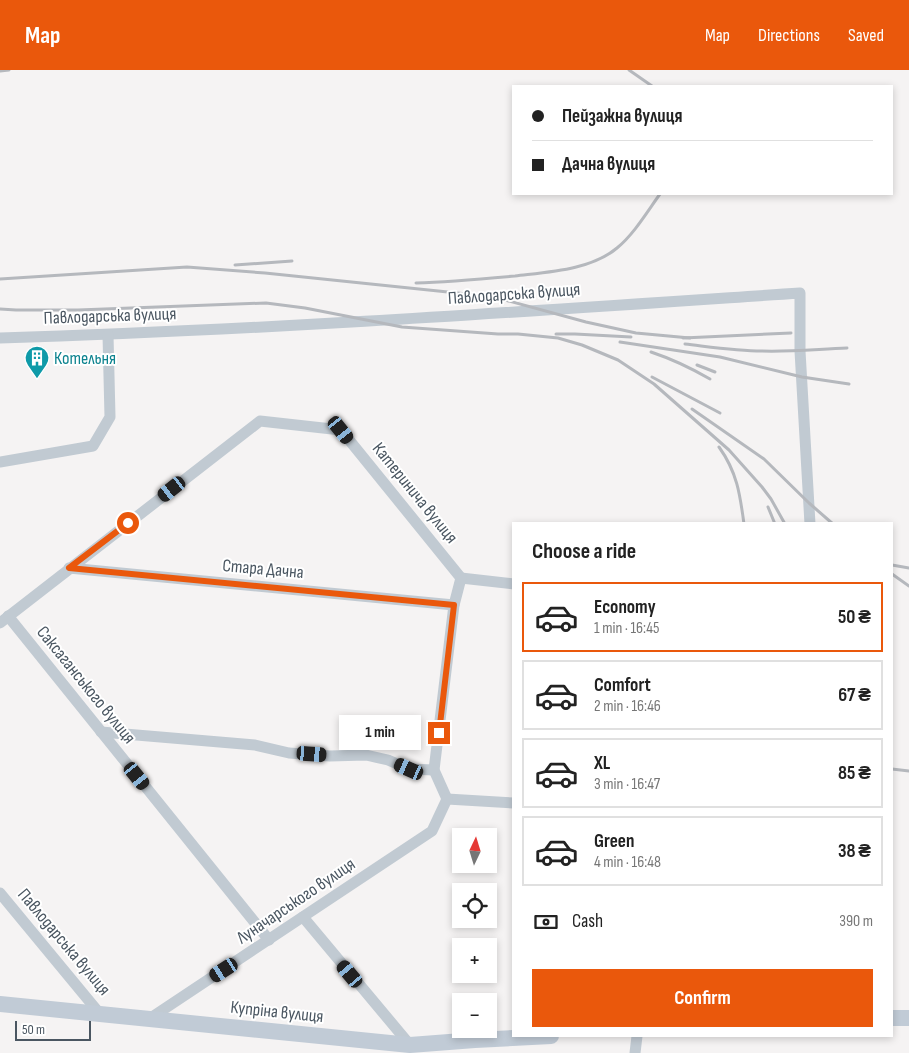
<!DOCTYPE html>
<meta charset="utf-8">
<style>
body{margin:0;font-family:"Sofia Sans Condensed",sans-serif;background:#f2f2f2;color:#222;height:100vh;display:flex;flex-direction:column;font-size:19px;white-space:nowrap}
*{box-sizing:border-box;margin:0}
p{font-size:16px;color:#767676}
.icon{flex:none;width:28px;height:28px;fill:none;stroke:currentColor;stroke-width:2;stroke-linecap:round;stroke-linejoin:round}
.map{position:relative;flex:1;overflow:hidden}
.side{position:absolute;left:512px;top:452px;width:381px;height:515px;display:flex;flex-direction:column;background:#fff;border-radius:0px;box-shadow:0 2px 8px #0003}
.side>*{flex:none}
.banner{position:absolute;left:512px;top:15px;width:381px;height:110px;border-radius:0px;box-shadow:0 2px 8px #0003;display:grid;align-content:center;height:110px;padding:0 20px;background:#fff}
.needle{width:32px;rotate:4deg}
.tools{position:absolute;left:452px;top:758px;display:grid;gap:10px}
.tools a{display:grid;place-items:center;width:45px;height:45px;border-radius:0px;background:#fff;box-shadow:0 2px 8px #0003;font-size:25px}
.scale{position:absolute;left:15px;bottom:12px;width:76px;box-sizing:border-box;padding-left:5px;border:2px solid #4a5661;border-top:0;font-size:14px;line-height:18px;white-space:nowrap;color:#4a5661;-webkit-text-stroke:4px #fff;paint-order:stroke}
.end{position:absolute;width:22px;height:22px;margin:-11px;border:6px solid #ea580c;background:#fff;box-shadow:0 0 0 2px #fff}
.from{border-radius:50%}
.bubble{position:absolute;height:35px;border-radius:0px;background:#fff;box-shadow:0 2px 8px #0003;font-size:16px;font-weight:700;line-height:35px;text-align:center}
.car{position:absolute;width:15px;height:30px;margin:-15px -8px;border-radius:6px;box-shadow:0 0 4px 1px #0007;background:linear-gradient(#222 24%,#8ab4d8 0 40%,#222 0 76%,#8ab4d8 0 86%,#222 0)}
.banner b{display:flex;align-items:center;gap:18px;height:48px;font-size:19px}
.banner b+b{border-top:1px solid #e0e0e0}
.banner i{width:12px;height:12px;background:#222}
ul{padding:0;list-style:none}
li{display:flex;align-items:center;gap:15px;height:70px;margin:0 10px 8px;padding:0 10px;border:2px solid #e0e0e0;border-radius:0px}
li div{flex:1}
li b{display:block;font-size:19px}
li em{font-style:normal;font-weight:700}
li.active{border-color:#ea580c}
li>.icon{width:45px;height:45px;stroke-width:1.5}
h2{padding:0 20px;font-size:22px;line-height:60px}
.pay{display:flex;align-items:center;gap:12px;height:55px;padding:0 20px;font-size:19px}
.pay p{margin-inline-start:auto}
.button{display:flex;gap:10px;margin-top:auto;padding:10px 20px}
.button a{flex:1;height:58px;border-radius:0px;background:#ea580c;color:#fff;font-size:20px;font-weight:700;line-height:58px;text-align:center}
header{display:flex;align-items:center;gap:30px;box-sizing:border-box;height:70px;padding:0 25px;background:#ea580c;color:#fff}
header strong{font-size:24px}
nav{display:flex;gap:28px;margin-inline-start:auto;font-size:18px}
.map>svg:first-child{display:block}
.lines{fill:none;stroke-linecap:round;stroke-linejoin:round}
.minor{stroke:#c1cad2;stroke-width:11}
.secondary{stroke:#c1cbd6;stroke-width:16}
.rail{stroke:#b5b8bd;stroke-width:3}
.route{stroke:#ea580c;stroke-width:6}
.labels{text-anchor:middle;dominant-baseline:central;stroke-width:4;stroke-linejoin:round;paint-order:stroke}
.street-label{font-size:18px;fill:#4a5661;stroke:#fff}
.culture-label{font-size:18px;fill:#0d838f;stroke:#fff;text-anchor:start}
</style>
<header>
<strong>Map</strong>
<nav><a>Map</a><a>Directions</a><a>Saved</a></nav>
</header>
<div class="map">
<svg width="909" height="983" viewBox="0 0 909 983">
<rect width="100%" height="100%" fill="#f5f3f3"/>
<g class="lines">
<g class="minor">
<path d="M0 268C267 260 533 241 800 223V281L810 454"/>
<path d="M0 392 93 376 110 347 108 265"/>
<path d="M69 498 454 535"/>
<path d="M461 508 514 514"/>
<path d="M8 546 269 870"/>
<path d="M0 553 260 351 341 360 461 508"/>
<path d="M101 662 255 675 289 683 330 686 366 685 388 690 409 699 434 700"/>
<path d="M447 729 434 700 454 535 461 508"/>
<path d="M447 729 514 733"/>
<path d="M0 823 100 944"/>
<path d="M303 847 410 975"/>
<path d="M149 949 432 761 447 729"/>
<path d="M635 983 637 966"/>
</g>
<g class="secondary">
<path d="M0 934 410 975 475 970 551 966"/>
<path d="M892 948H909"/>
</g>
<g class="rail">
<path d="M629 0 652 16"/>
<path d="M0 1 9 0"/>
<path d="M235 195 292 191"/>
<path d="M0 209 187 197 265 203 467 224 505 230 586 252 636 263 690 268"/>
<path d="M416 213C449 212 482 209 515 206 548 202 591 200 617 178 634 164 647 142 660 124"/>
<path d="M0 239 16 240H78L266 233 305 238 402 257 498 264H518L558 268 582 275 618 290 654 314 729 380 762 417 771 429 785 454"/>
<path d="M556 264H575L631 267"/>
<path d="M683 268 791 263"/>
<path d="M620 272 720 287 802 307 849 314"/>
<path d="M685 274C711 277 737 281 762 281 790 282 819 279 847 278"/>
<path d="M651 282C672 289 691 298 710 309"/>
<path d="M697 295 715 302"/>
<path d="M652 307 720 343"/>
<path d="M692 339 764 389 809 433 833 454"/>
<path d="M719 377C737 402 740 424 744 454"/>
<path d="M768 437 775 454"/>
<path d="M892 495 909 498"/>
<path d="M892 504 909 516"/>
<path d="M892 699 909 701"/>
</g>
</g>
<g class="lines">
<path class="route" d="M128 453 69 498 454 535 439 663"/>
</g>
<defs>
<symbol id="building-pin" viewBox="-11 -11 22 30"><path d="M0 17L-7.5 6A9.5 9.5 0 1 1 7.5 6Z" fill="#0f9aa8" stroke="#fff"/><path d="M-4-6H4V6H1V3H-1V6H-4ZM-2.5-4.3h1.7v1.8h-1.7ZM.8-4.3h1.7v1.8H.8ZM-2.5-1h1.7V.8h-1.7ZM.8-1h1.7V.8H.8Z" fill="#fff"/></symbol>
</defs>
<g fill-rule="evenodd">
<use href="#building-pin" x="23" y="274" width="28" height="38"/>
</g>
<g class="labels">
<g class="street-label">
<text transform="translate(514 224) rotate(-4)">Павлодарська вулиця</text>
<text transform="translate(110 246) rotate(-2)">Павлодарська вулиця</text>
<text transform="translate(415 423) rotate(51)">Катеринича вулиця</text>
<text transform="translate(263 499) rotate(5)">Стара Дачна</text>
<text transform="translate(86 615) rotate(51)">Саксаганського вулиця</text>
<text transform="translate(296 831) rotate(-34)">Луначарського вулиця</text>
<text transform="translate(64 872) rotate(50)">Павлодарська вулиця</text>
<text transform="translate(277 942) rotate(6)">Купріна вулиця</text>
</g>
<g class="culture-label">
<text x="54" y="288">Котельня</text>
</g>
</g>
</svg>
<div class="tools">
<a><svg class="needle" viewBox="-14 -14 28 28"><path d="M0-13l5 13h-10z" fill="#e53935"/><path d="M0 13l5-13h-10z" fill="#767676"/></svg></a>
<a><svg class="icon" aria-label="locate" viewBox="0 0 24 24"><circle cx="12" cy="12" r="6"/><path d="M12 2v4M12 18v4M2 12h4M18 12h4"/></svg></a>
<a>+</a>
<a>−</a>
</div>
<div class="scale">50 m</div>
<i class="end from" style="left:128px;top:453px"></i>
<i class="end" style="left:439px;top:663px"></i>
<div class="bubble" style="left:339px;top:645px;width:82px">1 min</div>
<i class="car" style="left:341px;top:360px;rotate:141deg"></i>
<i class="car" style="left:172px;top:419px;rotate:232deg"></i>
<i class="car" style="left:312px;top:684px;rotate:94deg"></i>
<i class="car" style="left:409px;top:699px;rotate:294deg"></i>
<i class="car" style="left:137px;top:706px;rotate:141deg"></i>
<i class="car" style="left:224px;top:900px;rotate:237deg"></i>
<i class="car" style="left:350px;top:904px;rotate:320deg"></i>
<div class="banner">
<b><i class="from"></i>Пейзажна вулиця</b>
<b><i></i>Дачна вулиця</b>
</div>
<section class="side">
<h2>Choose a ride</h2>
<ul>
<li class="active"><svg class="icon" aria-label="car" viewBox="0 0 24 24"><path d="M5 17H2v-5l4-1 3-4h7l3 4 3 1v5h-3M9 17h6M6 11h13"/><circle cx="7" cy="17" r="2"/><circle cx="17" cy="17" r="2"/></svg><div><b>Economy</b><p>1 min · 16:45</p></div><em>50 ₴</em></li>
<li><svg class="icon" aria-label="car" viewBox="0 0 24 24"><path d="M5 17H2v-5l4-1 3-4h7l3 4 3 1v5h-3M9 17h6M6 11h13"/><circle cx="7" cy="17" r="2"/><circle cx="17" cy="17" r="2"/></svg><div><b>Comfort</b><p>2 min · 16:46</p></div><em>67 ₴</em></li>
<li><svg class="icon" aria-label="car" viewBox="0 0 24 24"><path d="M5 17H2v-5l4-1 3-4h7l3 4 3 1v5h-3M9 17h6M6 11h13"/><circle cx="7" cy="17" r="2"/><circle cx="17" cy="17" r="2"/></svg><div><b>XL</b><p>3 min · 16:47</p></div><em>85 ₴</em></li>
<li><svg class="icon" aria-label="car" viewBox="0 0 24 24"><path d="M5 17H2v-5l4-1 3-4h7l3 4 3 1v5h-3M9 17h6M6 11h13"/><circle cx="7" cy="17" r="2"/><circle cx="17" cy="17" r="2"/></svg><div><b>Green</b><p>4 min · 16:48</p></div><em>38 ₴</em></li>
</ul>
<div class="pay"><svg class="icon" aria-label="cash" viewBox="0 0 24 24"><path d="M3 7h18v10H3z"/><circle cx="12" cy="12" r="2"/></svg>Cash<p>390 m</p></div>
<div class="button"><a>Confirm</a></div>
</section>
</div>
